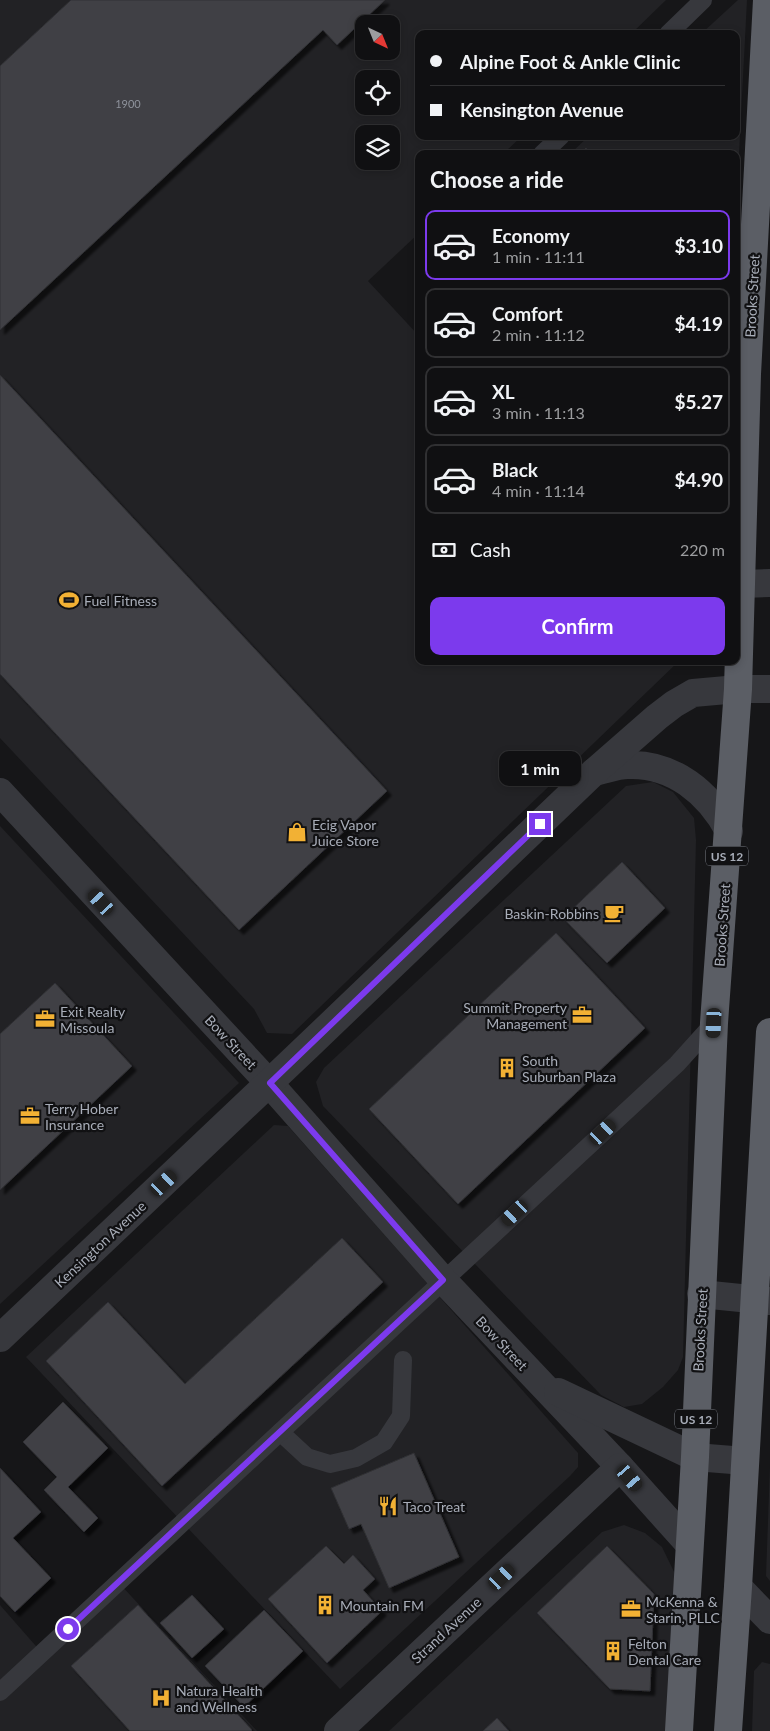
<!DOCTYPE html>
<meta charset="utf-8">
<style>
body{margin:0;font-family:Lato,sans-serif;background:#19191b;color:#f1f3f6;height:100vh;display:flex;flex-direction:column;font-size:19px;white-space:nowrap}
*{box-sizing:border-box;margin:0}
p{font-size:16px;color:#9c9d9f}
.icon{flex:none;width:28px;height:28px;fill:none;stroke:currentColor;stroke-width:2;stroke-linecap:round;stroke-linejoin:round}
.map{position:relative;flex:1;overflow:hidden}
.drawer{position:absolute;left:415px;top:150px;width:325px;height:515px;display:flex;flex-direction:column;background:#101012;border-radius:10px;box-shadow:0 2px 8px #0003,0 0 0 1px #303032}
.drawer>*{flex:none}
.banner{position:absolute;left:415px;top:30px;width:325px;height:110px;border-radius:10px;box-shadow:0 2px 8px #0003,0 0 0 1px #303032;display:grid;align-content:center;height:110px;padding:0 15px;background:#101012}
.needle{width:32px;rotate:137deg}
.tools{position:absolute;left:355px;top:15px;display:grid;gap:10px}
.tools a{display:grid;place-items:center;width:45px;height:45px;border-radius:10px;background:#101012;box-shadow:0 2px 8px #0003,0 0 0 1px #303032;font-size:25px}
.end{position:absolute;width:22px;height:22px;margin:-11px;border:6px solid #7c3aed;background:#fff;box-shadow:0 0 0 2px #fff}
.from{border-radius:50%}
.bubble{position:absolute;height:35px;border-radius:10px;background:#101012;box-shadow:0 2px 8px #0003,0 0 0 1px #303032;font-size:16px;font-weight:700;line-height:35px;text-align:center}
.car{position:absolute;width:15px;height:30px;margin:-15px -8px;border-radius:6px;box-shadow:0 0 4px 1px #0007;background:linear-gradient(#222 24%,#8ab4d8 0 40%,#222 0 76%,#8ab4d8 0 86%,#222 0)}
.banner b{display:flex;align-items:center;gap:18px;height:48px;font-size:19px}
.banner b+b{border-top:1px solid #303032}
.banner i{width:12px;height:12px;background:#f1f3f6}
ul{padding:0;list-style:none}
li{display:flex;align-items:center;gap:15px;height:70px;margin:0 10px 8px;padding:0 5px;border:2px solid #303032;border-radius:10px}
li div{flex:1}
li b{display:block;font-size:19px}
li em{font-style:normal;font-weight:700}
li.selected{border-color:#7c3aed}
li>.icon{width:45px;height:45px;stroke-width:1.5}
h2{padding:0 15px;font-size:22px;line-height:60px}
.pay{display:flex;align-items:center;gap:12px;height:55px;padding:0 15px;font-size:19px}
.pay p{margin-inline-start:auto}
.button{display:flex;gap:10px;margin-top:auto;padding:10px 15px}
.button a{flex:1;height:58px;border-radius:10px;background:#7c3aed;color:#fff;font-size:20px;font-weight:700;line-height:58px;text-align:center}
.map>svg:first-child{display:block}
.built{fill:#222225;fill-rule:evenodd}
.building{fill:#404145;stroke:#303034;filter:url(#shadow)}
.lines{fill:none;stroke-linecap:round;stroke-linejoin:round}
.service{stroke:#37383d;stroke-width:18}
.minor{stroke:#37383d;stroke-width:28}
.trunk{stroke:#5b5e65;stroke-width:28}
.route{stroke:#7c3aed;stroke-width:6}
.labels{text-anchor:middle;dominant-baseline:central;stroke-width:4.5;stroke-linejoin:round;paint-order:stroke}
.number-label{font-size:11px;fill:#8e929b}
.shield{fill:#111113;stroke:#7b7e86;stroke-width:1}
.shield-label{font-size:12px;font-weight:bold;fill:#a8adb8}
.street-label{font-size:14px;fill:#a8adb8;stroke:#111113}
.poi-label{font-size:14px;fill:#a8adb8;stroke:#111113;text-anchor:start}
</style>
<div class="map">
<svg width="770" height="1731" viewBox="0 0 770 1731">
<defs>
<filter id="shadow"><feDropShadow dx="4.5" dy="4.5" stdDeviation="1" flood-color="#0009"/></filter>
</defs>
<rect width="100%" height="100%" fill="#161618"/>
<g class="built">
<path d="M0 0H666L631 34H419V136H522L503 154H419V233L368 281 419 336V661H679L292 1034 267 1033 254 1009 0 738ZM364 24H391V51H364ZM364 79H391V106H364ZM364 134H391V161H364Z"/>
<path d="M738 0H747L736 212V154H570L589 136H736V34H701Z"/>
<path d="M653 782 673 792 694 818 696 840 683 1357 678 1370 663 1387 642 1404 624 1407 601 1395 323 1106 316 1082 324 1068 626 786Z"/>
<path d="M0 826 239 1083 0 1304Z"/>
<path d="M274 1125 288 1126 578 1453V1467L570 1476 340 1689 26 1357Z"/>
<path d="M770 1466V1581L766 1576Z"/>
<path d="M624 1525 645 1533 662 1547 677 1578 668 1731H389L602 1532Z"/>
<path d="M118 1582 257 1731H0V1605L42 1653Z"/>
<path d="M762 1662 770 1664V1731H752L754 1671Z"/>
</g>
<g class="building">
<path d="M71 0H385L337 45 323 30 0 330V66Z"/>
<path d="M586 148 591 154H580Z"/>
<path d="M0 375 387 791 239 930 0 674Z"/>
<path d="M622 862 665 908 607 963 563 918Z"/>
<path d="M556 933 645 1028 458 1204 369 1109Z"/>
<path d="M55 983 132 1066 0 1190V1034Z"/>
<path d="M342 1238 383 1282 162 1486 46 1361 108 1302 185 1384Z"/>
<path d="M63 1402 108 1448 68 1487 98 1518 84 1532 44 1490 57 1477 23 1442Z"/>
<path d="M414 1453 459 1557 389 1588 361 1524 349 1529 331 1488Z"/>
<path d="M0 1468 41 1512 13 1538 51 1578 15 1612 0 1596Z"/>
<path d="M326 1546 344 1564 353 1555 375 1579 363 1590 382 1611 327 1663 268 1599Z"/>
<path d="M607 1546 654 1594 650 1691 610 1689 537 1613Z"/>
<path d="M192 1595 224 1629 192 1658 160 1623Z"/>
<path d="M138 1605 252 1730 251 1731H130L71 1666Z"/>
<path d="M264 1610 303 1651 244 1707 205 1666Z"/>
<path d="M497 1718 509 1731H483Z"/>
</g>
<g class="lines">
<g class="service">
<path d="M668 34 703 0"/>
<path d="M542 154 561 136"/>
<path d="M280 1432 307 1457 330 1464 356 1458 384 1442 401 1416 403 1360"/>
<path d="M0 1692 677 1064 714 1023"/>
</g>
<g class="minor">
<path d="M742 584 770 583"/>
<path d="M594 772C605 770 617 765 628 765 673 763 709 793 729 831"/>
<path d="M0 792 269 1083 443 1280 620 1467 689 1544"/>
<path d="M701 1294 770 1301"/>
<path d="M0 1338 308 1046 593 773 657 717 674 704 693 693 738 689H770"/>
<path d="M558 1392 695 1457 745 1461"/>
<path d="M738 1587 770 1620"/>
<path d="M338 1731 620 1467"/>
</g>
<g class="trunk">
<path d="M679 1731 695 1457 714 1023 738 689 747 374 767 0"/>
<path d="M728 1731 738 1587 770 1032"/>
</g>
</g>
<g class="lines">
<path class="route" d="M68 1629 443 1280 270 1083 540 824"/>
</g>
<defs>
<symbol id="stadium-bare" viewBox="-9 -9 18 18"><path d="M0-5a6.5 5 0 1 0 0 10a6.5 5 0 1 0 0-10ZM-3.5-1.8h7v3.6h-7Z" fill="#f2b134" stroke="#111113" stroke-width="2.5" paint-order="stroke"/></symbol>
<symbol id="shop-bare" viewBox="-9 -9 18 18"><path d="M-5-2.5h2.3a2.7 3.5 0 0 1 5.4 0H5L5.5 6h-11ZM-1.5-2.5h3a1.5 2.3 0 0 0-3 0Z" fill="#f2b134" stroke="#111113" stroke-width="2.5" paint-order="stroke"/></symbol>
<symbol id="cafe-bare" viewBox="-9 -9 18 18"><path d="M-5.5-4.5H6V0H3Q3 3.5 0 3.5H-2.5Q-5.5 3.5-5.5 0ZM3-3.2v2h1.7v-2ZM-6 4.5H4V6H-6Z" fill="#f2b134" stroke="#111113" stroke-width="2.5" paint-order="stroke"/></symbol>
<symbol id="office-bare" viewBox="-9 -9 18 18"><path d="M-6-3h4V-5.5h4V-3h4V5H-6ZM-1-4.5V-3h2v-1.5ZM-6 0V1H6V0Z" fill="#f2b134" stroke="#111113" stroke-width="2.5" paint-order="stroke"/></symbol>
<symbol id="building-bare" viewBox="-9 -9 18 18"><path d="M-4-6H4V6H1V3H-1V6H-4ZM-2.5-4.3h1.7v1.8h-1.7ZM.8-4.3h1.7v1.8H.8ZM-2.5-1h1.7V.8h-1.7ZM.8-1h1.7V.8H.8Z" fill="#f2b134" stroke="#111113" stroke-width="2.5" paint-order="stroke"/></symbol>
<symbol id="restaurant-bare" viewBox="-9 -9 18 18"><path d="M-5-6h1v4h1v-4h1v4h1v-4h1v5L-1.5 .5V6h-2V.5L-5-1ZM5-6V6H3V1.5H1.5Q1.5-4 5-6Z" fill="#f2b134" stroke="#111113" stroke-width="2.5" paint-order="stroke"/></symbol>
<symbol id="hospital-bare" viewBox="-9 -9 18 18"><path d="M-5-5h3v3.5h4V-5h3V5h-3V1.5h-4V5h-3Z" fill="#f2b134" stroke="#111113" stroke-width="2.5" paint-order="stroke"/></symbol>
</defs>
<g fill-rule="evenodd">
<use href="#stadium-bare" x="55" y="586" width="28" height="28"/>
<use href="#shop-bare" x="283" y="818" width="28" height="28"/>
<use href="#cafe-bare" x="600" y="899" width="28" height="28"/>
<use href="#office-bare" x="568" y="1001" width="28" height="28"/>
<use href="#office-bare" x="31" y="1005" width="28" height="28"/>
<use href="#building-bare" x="493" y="1054" width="28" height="28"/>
<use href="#office-bare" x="16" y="1102" width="28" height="28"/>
<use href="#restaurant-bare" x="374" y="1492" width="28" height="28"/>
<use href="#building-bare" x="311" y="1591" width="28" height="28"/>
<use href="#office-bare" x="617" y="1595" width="28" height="28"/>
<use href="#building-bare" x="599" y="1637" width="28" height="28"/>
<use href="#hospital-bare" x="147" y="1684" width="28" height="28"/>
</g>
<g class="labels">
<g class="number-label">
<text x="128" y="103">1900</text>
</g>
<g class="shield">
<rect x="706" y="846.5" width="42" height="19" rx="4"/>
<rect x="675" y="1409.5" width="42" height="19" rx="4"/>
</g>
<g class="shield-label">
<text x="727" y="856">US 12</text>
<text x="696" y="1419">US 12</text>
</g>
<g class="street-label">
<text transform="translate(752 296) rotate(-87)">Brooks Street</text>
<text transform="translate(722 925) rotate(-86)">Brooks Street</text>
<text transform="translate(231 1042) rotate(47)">Bow Street</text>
<text transform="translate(100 1244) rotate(-43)">Kensington Avenue</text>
<text transform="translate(700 1330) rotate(-87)">Brooks Street</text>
<text transform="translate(502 1343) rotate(47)">Bow Street</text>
<text transform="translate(446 1630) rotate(-43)">Strand Avenue</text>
</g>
<g class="poi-label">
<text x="84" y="600">Fuel Fitness</text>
<text x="312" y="824">Ecig Vapor<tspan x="312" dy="16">Juice Store</tspan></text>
<text x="599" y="913" text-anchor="end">Baskin-Robbins</text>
<text x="567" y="1007" text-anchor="end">Summit Property<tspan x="567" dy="16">Management</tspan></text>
<text x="60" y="1011">Exit Realty<tspan x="60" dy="16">Missoula</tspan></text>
<text x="522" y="1060">South<tspan x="522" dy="16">Suburban Plaza</tspan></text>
<text x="45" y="1108">Terry Hober<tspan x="45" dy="16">Insurance</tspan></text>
<text x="403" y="1506">Taco Treat</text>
<text x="646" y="1601">McKenna &amp;<tspan x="646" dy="16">Starin, PLLC</tspan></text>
<text x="340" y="1605">Mountain FM</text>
<text x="628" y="1643">Felton<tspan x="628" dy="16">Dental Care</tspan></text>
<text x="176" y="1690">Natura Health<tspan x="176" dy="16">and Wellness</tspan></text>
</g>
</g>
</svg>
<div class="tools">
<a><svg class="needle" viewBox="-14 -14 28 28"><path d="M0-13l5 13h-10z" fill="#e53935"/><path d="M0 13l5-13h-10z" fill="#9c9d9f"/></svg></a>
<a><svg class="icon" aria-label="locate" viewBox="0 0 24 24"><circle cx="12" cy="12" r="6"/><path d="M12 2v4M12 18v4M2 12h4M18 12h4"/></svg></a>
<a><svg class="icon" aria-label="layers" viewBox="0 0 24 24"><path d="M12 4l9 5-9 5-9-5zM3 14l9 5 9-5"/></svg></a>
</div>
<i class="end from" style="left:68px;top:1629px"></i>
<i class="end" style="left:540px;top:824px"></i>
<div class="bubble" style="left:499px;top:751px;width:82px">1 min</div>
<i class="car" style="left:101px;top:902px;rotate:318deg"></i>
<i class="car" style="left:714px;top:1023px;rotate:183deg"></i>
<i class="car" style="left:603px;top:1132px;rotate:47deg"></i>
<i class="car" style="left:164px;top:1183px;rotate:47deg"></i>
<i class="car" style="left:515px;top:1213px;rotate:227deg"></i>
<i class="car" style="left:630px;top:1478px;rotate:139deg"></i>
<i class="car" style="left:502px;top:1577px;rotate:47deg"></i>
<div class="banner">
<b><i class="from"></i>Alpine Foot &amp; Ankle Clinic</b>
<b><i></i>Kensington Avenue</b>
</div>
<section class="drawer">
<h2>Choose a ride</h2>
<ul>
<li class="selected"><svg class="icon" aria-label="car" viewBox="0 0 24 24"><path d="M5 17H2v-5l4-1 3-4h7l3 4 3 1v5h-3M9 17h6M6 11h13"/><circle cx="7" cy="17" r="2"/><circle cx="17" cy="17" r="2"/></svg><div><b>Economy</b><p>1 min · 11:11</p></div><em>$3.10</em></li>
<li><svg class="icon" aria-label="car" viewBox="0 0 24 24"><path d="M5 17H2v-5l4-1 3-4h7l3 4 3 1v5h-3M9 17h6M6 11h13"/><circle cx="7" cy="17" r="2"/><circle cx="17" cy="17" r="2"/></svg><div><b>Comfort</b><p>2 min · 11:12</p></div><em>$4.19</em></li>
<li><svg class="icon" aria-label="car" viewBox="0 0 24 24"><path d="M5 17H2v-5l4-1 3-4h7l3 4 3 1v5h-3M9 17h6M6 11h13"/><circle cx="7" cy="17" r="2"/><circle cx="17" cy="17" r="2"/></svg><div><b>XL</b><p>3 min · 11:13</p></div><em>$5.27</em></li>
<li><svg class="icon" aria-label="car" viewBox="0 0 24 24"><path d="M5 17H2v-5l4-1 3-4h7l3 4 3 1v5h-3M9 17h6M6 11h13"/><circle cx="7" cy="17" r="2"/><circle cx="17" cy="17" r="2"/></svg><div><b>Black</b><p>4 min · 11:14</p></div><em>$4.90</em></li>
</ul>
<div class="pay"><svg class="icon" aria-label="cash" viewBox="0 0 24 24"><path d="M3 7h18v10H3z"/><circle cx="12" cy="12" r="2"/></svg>Cash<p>220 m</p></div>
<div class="button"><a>Confirm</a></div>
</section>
</div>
